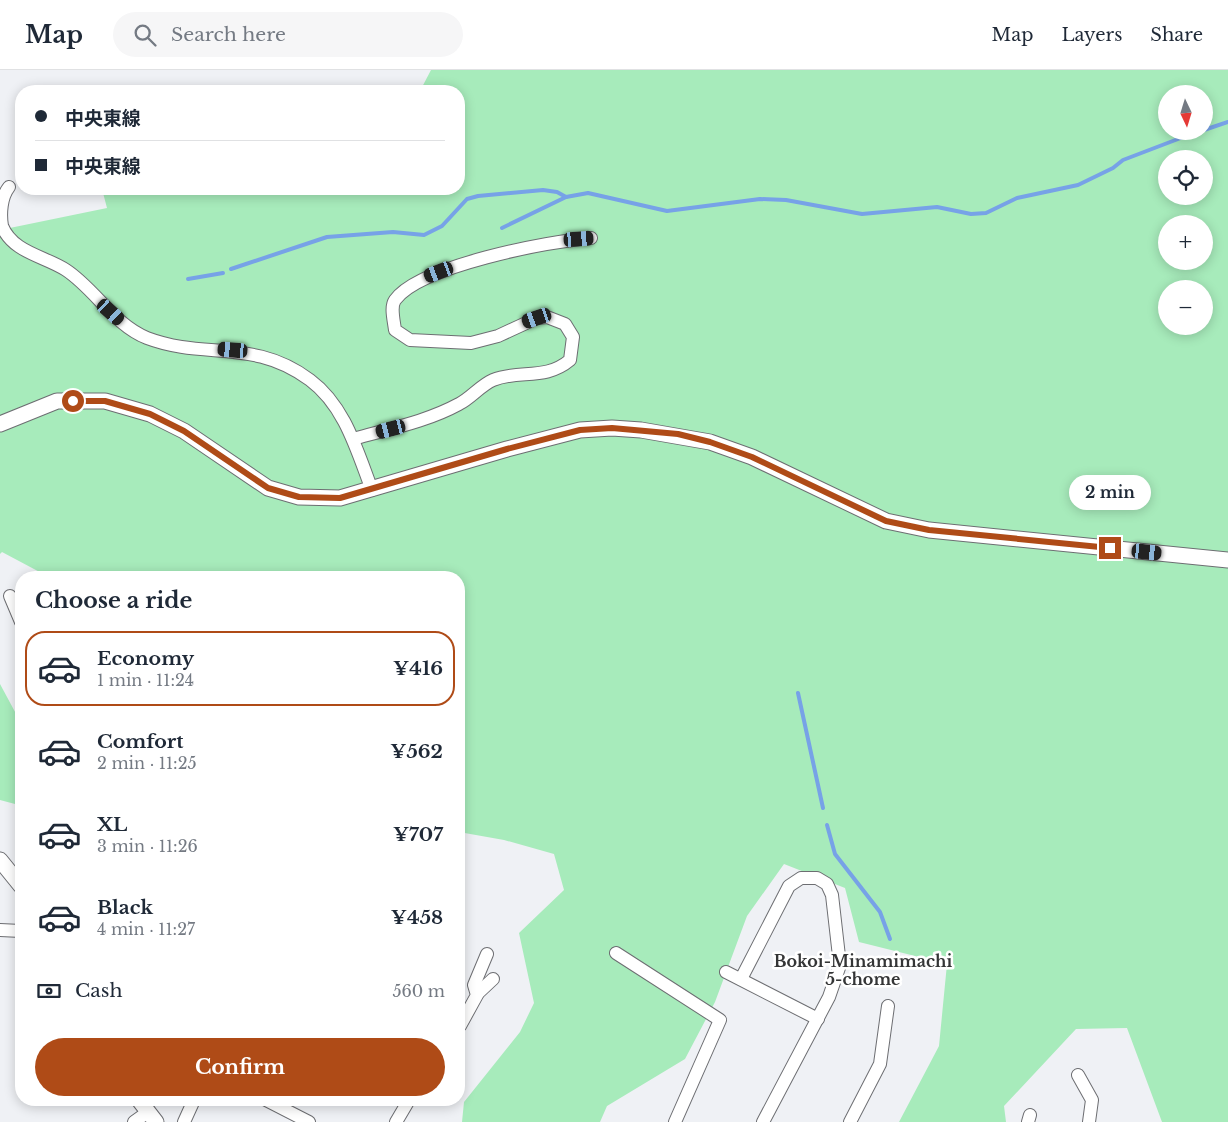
<!DOCTYPE html>
<meta charset="utf-8">
<style>
body{margin:0;font-family:"Libre Baskerville","Noto Sans JP",serif;background:#f6f6f7;color:#1f2937;height:100vh;display:flex;flex-direction:column;font-size:19px;white-space:nowrap}
*{box-sizing:border-box;margin:0}
p{font-size:16px;color:#747a83}
.icon{flex:none;width:28px;height:28px;fill:none;stroke:currentColor;stroke-width:2;stroke-linecap:round;stroke-linejoin:round}
.map{position:relative;flex:1;overflow:hidden}
.panel{position:absolute;left:15px;top:501px;width:450px;height:535px;display:flex;flex-direction:column;background:#fff;border-radius:20px;box-shadow:0 2px 12px #0003}
.panel>*{flex:none}
.banner{position:absolute;left:15px;top:15px;width:450px;height:110px;border-radius:20px;box-shadow:0 2px 12px #0003;display:grid;align-content:center;height:110px;padding:0 20px;background:#fff}
.needle{width:32px;rotate:176deg}
.fabs{position:absolute;left:1158px;top:15px;display:grid;gap:10px}
.fabs a{display:grid;place-items:center;width:55px;height:55px;border-radius:50%;background:#fff;box-shadow:0 2px 12px #0003;font-size:25px}
.end{position:absolute;width:22px;height:22px;margin:-11px;border:6px solid #af4b17;background:#fff;box-shadow:0 0 0 2px #fff}
.from{border-radius:50%}
.bubble{position:absolute;height:35px;border-radius:18px;background:#fff;box-shadow:0 2px 12px #0003;font-size:16px;font-weight:700;line-height:35px;text-align:center}
.car{position:absolute;width:15px;height:30px;margin:-15px -8px;border-radius:6px;box-shadow:0 0 4px 1px #0007;background:linear-gradient(#222 24%,#8ab4d8 0 40%,#222 0 76%,#8ab4d8 0 86%,#222 0)}
.banner b{display:flex;align-items:center;gap:18px;height:48px;font-size:19px}
.banner b+b{border-top:1px solid #e0e1e3}
.banner i{width:12px;height:12px;background:#1f2937}
ul{padding:0;list-style:none}
li{display:flex;align-items:center;gap:15px;height:75px;margin:0 10px 8px;padding:0 10px;border:2px solid transparent;border-radius:20px}
li div{flex:1}
li b{display:block;font-size:19px}
li em{font-style:normal;font-weight:700}
li.current{border-color:#af4b17}
li>.icon{width:45px;height:45px;stroke-width:1.5}
h2{padding:0 20px;font-size:22px;line-height:60px}
.pay{display:flex;align-items:center;gap:12px;height:55px;padding:0 20px;font-size:19px}
.pay p{margin-inline-start:auto}
.action{display:flex;gap:10px;margin-top:auto;padding:10px 20px}
.action a{flex:1;height:58px;border-radius:30px;background:#af4b17;color:#fff;font-size:20px;font-weight:700;line-height:58px;text-align:center}
header{display:flex;align-items:center;gap:30px;box-sizing:border-box;height:70px;padding:0 25px;background:#fff;border-bottom:1px solid #e0e1e3}
header strong{font-size:24px}
nav{display:flex;gap:28px;margin-inline-start:auto;font-size:18px}
.search{width:350px;height:45px;background:#f6f6f7;display:flex;align-items:center;gap:12px;box-sizing:border-box;padding:0 18px;border-radius:28px;color:#747a83;font-size:19px}
.map>svg:first-child{display:block}
.green{fill:#a7ebbb;fill-rule:evenodd}
.lines{fill:none;stroke-linecap:round;stroke-linejoin:round}
.stream{stroke:#77a2e7;stroke-width:4}
.minor-casing{stroke:#6d6e72;stroke-width:14}
.tertiary-casing{stroke:#6d6e72;stroke-width:17}
.minor{stroke:#fff;stroke-width:12}
.tertiary{stroke:#fff;stroke-width:15}
.route{stroke:#af4b17;stroke-width:6}
.labels{text-anchor:middle;dominant-baseline:central;stroke-width:5;stroke-linejoin:round;paint-order:stroke}
.neighbourhood-label{font-size:16px;font-weight:bold;fill:#343536;stroke:#fff}
</style>
<header>
<strong>Map</strong>
<div class="search"><svg class="icon" aria-label="search" viewBox="0 0 24 24"><circle cx="10" cy="10" r="6"/><path d="M15 15l6 6"/></svg>Search here</div>
<nav><a>Map</a><a>Layers</a><a>Share</a></nav>
</header>
<div class="map">
<svg width="1228" height="1052" viewBox="0 0 1228 1052">
<rect width="100%" height="100%" fill="#eff1f5"/>
<g class="green">
<path d="M431 0H1228V1052H1162L1127 958 1076 959 1004 1036 1006 1052H899L939 976 947 894 859 872 845 818 784 794 747 846 715 932 685 989 607 1036 600 1052H462L464 1032 520 962 534 933 519 863 564 820 554 784 504 770 459 762V508L49 507 2 482 0 484V160L107 138 102 119H459V21H420ZM1166 24H1204V61H1166ZM1166 89H1204V126H1166ZM1166 154H1204V191H1166ZM1166 219H1204V256H1166Z"/>
<path d="M0 614 21 653V727L15 734 0 730Z"/>
</g>
<g class="lines">
<g class="stream">
<path d="M1204 60 1228 52"/>
<path d="M502 158 566 127"/>
<path d="M231 199 327 167 393 162 424 165 442 156 467 129 478 126 543 120 557 122 566 127 588 123 667 141 760 129 786 130 862 144 937 137 971 144 986 143 1017 128 1078 115 1113 98 1123 90 1199 61"/>
<path d="M188 209 223 203"/>
<path d="M798 623 823 738"/>
<path d="M827 755 835 784 880 842 890 869"/>
</g>
<defs>
<g id="minor">
<path d="M9 117C1 127 0 144 2 156 13 183 45 186 66 200 95 219 114 255 147 268 205 290 254 268 310 310 345 336 357 381 372 420"/>
<path d="M353 369C388 359 426 352 459 334 471 328 481 315 493 310 520 299 545 311 570 290L573 267 565 254 547 247 537 248 498 266 471 273 410 270 395 260C394 251 390 237 395 230 419 196 549 171 591 168"/>
<path d="M10 526 21 552"/>
<path d="M0 860 21 861"/>
<path d="M616 883 720 950 675 1052"/>
<path d="M726 902 818 949"/>
<path d="M741 909 789 816 801 808H817L827 814 832 825 840 895 829 927 763 1052"/>
<path d="M477 924 493 909"/>
<path d="M460 956 477 925 474 915 487 884"/>
<path d="M1078 1005 1092 1030 1089 1052"/>
<path d="M266 1030 309 1052"/>
<path d="M134 1052 148 1042"/>
<path d="M184 1052 194 1030"/>
<path d="M396 1052 409 1030"/>
<path d="M850 1052 880 994 888 936"/>
<path d="M1028 1052 1030 1045"/>
</g>
<g id="tertiary">
<path d="M0 354 57 331H105L150 344 184 361 268 418 299 427 340 428 507 379 580 360 612 358 641 360 710 372 752 387 886 451 929 460 1228 490"/>
<path d="M0 790 21 816"/>
<path d="M139 1030 156 1052"/>
</g>
</defs>
<use href="#minor" class="minor-casing"/>
<use href="#tertiary" class="tertiary-casing"/>
<use href="#minor" class="minor"/>
<use href="#tertiary" class="tertiary"/>
</g>
<g class="lines">
<path class="route" d="M73 331H105L150 344 184 361 268 418 299 427 340 428 507 379 580 360 612 358 678 364 710 372 752 387 886 451 929 460 1110 478"/>
</g>
<g class="labels">
<g class="neighbourhood-label">
<text x="863" y="891">Bokoi-Minamimachi<tspan x="863" dy="18">5-chome</tspan></text>
</g>
</g>
</svg>
<div class="fabs">
<a><svg class="needle" viewBox="-14 -14 28 28"><path d="M0-13l5 13h-10z" fill="#e53935"/><path d="M0 13l5-13h-10z" fill="#747a83"/></svg></a>
<a><svg class="icon" aria-label="locate" viewBox="0 0 24 24"><circle cx="12" cy="12" r="6"/><path d="M12 2v4M12 18v4M2 12h4M18 12h4"/></svg></a>
<a>+</a>
<a>−</a>
</div>
<i class="end from" style="left:73px;top:331px"></i>
<i class="end" style="left:1110px;top:478px"></i>
<div class="bubble" style="left:1069px;top:405px;width:82px">2 min</div>
<i class="car" style="left:579px;top:169px;rotate:86deg"></i>
<i class="car" style="left:439px;top:202px;rotate:249deg"></i>
<i class="car" style="left:111px;top:242px;rotate:132deg"></i>
<i class="car" style="left:537px;top:248px;rotate:251deg"></i>
<i class="car" style="left:233px;top:280px;rotate:275deg"></i>
<i class="car" style="left:391px;top:359px;rotate:256deg"></i>
<i class="car" style="left:1147px;top:482px;rotate:96deg"></i>
<div class="banner">
<b><i class="from"></i>中央東線</b>
<b><i></i>中央東線</b>
</div>
<section class="panel">
<h2>Choose a ride</h2>
<ul>
<li class="current"><svg class="icon" aria-label="car" viewBox="0 0 24 24"><path d="M5 17H2v-5l4-1 3-4h7l3 4 3 1v5h-3M9 17h6M6 11h13"/><circle cx="7" cy="17" r="2"/><circle cx="17" cy="17" r="2"/></svg><div><b>Economy</b><p>1 min · 11:24</p></div><em>¥416</em></li>
<li><svg class="icon" aria-label="car" viewBox="0 0 24 24"><path d="M5 17H2v-5l4-1 3-4h7l3 4 3 1v5h-3M9 17h6M6 11h13"/><circle cx="7" cy="17" r="2"/><circle cx="17" cy="17" r="2"/></svg><div><b>Comfort</b><p>2 min · 11:25</p></div><em>¥562</em></li>
<li><svg class="icon" aria-label="car" viewBox="0 0 24 24"><path d="M5 17H2v-5l4-1 3-4h7l3 4 3 1v5h-3M9 17h6M6 11h13"/><circle cx="7" cy="17" r="2"/><circle cx="17" cy="17" r="2"/></svg><div><b>XL</b><p>3 min · 11:26</p></div><em>¥707</em></li>
<li><svg class="icon" aria-label="car" viewBox="0 0 24 24"><path d="M5 17H2v-5l4-1 3-4h7l3 4 3 1v5h-3M9 17h6M6 11h13"/><circle cx="7" cy="17" r="2"/><circle cx="17" cy="17" r="2"/></svg><div><b>Black</b><p>4 min · 11:27</p></div><em>¥458</em></li>
</ul>
<div class="pay"><svg class="icon" aria-label="cash" viewBox="0 0 24 24"><path d="M3 7h18v10H3z"/><circle cx="12" cy="12" r="2"/></svg>Cash<p>560 m</p></div>
<div class="action"><a>Confirm</a></div>
</section>
</div>
